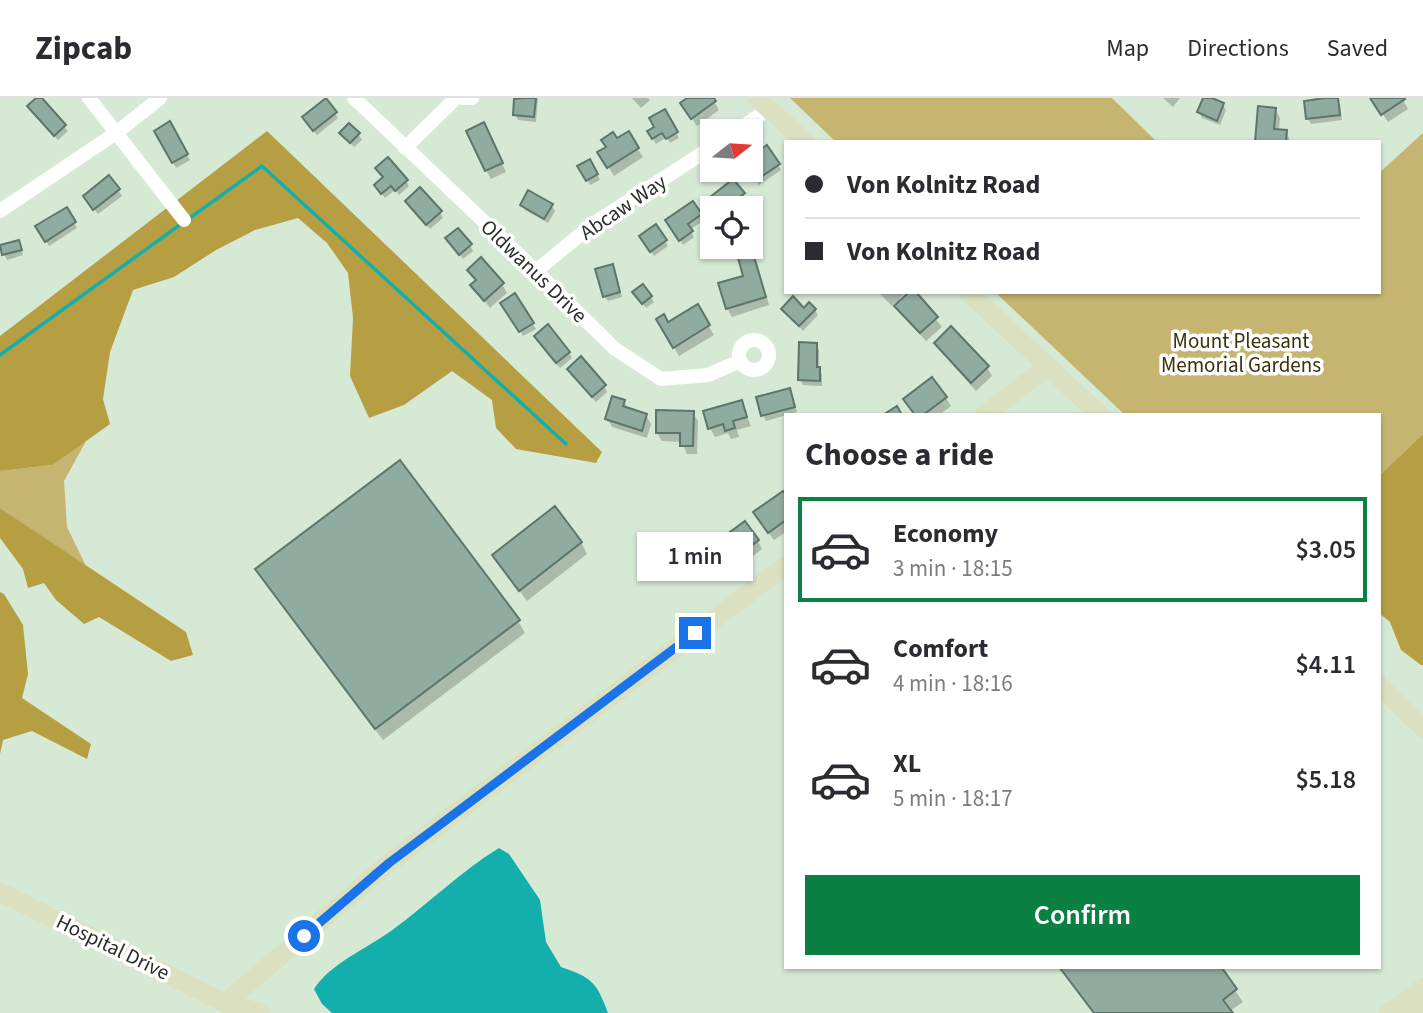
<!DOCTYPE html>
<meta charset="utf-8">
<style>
body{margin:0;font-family:"Source Sans 3",sans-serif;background:#f2f2f3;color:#2b2b33;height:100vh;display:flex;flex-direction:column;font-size:26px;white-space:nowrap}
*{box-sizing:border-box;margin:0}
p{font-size:23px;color:#7c7c81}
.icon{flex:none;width:38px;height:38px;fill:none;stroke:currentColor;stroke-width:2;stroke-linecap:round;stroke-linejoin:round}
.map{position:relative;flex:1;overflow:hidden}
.sheet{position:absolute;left:784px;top:315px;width:597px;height:556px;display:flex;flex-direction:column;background:#fff;border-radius:0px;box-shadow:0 2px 5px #0004}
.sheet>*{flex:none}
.banner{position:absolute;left:784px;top:42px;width:597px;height:154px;border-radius:0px;box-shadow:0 2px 5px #0004;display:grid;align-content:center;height:154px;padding:0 21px;background:#fff}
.needle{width:46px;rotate:73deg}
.controls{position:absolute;left:700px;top:21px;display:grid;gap:14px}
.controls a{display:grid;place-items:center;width:63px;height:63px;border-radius:0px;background:#fff;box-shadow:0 2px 5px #0004;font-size:35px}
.end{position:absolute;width:32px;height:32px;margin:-16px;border:9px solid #1a73e8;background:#fff;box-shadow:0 0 0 4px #fff}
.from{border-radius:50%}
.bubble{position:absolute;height:49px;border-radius:0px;background:#fff;box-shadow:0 2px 5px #0004;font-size:23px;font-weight:600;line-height:49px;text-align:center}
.banner b{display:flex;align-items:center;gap:24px;height:66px;font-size:26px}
.banner b+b{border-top:2px solid #e1e1e2}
.banner i{width:18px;height:18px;background:#2b2b33}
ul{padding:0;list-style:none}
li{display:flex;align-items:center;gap:21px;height:105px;margin:0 14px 10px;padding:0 7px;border:4px solid transparent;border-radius:0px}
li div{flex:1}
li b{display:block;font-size:26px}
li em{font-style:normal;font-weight:600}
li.active{border-color:#0b8043}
li>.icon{width:63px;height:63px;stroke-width:1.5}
h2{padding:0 21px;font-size:32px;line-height:84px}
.cta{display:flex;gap:14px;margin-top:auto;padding:14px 21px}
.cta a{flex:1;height:80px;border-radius:0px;background:#0b8043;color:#fff;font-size:28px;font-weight:600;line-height:80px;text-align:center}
header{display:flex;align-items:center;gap:42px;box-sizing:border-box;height:98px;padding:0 35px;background:#fff;border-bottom:2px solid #e1e1e2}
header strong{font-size:33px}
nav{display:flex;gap:38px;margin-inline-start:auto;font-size:24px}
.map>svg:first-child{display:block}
.green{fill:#c6b471}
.forest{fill:#b69f43}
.water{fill:#14afac}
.shadow{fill:#0003}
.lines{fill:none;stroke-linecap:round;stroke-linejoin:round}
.stream{stroke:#14afac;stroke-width:3.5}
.building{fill:#90ab9f;stroke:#5c766c;stroke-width:2}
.street{stroke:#fff;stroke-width:14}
.secondary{stroke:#dae0c0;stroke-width:19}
.route{stroke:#1a73e8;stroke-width:9}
.labels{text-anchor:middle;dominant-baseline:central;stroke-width:7;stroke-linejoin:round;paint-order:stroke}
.street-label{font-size:21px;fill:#272f27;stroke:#fff}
.park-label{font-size:21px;fill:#3c320a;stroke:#fff}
</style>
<header>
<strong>Zipcab</strong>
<nav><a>Map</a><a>Directions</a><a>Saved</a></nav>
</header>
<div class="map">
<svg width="1423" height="915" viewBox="0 0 1423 915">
<rect width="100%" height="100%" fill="#d6e9d5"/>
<g class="green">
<path d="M790 0H1112L1157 44H836Z"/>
<path d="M1423 35V336L1379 378V317H1125L995 194H1379V75Z"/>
<path d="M86 343 64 383 67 429 86 468 0 410V373L53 367Z"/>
</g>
<g class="forest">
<path d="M267 33 602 354 596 365 516 351 496 330 492 302 452 273 404 307 369 320 350 278 353 220 348 175 327 145 298 120 255 132 216 152 174 179 133 192 110 254 103 301 110 326 53 367 0 373V238Z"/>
<path d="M1423 336V567H1421L1401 552 1390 524 1379 515V378Z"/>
<path d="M0 410 186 534 193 557 171 563 99 519 84 526 56 502 44 485 28 490 23 471 0 440Z"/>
<path d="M0 494 4 496 23 527 28 576 22 600 91 646 87 661 32 633 3 642 0 656Z"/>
</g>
<path class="water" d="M499 750 509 756 540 802 546 844 561 869C592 880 596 883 608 915H332L322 906 314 891C331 865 366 851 391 833 428 806 460 774 499 750Z"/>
<g class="shadow">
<path d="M38 0 68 33 58 42 33 13Z"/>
<path d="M526 0H538L536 24 518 22 515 16Z"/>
<path d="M632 0H648L650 2 641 10Z"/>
<path d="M688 0H712L719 12 697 28 687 14Z"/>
<path d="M1163 0H1180L1173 9Z"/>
<path d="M1205 0 1223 7 1226 12 1220 27 1202 20 1199 14Z"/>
<path d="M1337 0 1340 6 1342 22 1311 26 1308 21Z"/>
<path d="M1372 0H1402L1408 11 1388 24Z"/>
<path d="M1275 11 1280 20 1279 33 1286 34 1291 44H1257Z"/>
<path d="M664 14 679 40 670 45 667 39 656 46 649 34 656 29Z"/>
<path d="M335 15 338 20 317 37 307 25Z"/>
<path d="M169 26 190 62 176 70 156 33Z"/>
<path d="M341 35 358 36 362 42 354 49Z"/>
<path d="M489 35 506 74 491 81 486 72Z"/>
<path d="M628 36 643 59 614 78 600 55Z"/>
<path d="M767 50 781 72 759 87 749 72 751 67 761 61Z"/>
<path d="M590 63 600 82 590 87 580 69Z"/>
<path d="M109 80 122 98 98 116 88 103Z"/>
<path d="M406 83 409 88 399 97 395 92 385 100 376 88Z"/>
<path d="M743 96 746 101 735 110H718L714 106Z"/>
<path d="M693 105 704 122 690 132 694 139 683 147 668 122Z"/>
<path d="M522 106 552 108 555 113 548 125 525 112Z"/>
<path d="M410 108 440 114 443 120 430 131Z"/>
<path d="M66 111 77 130 49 148 38 129Z"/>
<path d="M656 129 668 148 654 158 641 139Z"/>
<path d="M451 146 470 147 473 153 463 161Z"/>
<path d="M21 149 23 157 7 162 4 156Z"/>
<path d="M752 157 757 166 769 207 732 219 727 210 745 179Z"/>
<path d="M469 172 502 186 507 195 490 210 473 187 477 184Z"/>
<path d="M615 173 622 199 608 203 604 198Z"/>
<path d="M878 194H906L899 201 901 203 914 194 942 229 926 243 901 216 895 205 892 208Z"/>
<path d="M515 197 536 231 523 238 503 205Z"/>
<path d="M637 199H651L654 204 646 210Z"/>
<path d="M697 209 714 237 679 258 658 222 668 226Z"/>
<path d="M783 211 815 212 818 217 803 233Z"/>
<path d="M539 244 569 255 572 260 560 270Z"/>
<path d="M816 246 819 252V270L822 276V288L803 287 800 282Z"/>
<path d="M936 246 987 269 992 278 976 293 941 254Z"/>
<path d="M572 276 604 288 607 294 596 304Z"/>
<path d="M792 298 797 314 766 323 763 317Z"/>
<path d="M946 300 951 308 939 317H915Z"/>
<path d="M624 303 628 311 646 317 651 326 647 340 612 329 607 320Z"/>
<path d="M741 304 751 328 737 332 739 339 731 341 728 335 715 339 710 330Z"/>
<path d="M693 315 698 323 697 356H687L682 344 662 343 657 335Z"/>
<path d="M786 399V434L774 442 760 423Z"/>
<path d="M758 443 762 451 735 472 722 454Z"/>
<path d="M581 444 587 456 527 503 494 458Z"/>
<path d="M264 483 518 523 525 535 383 642Z"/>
<path d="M1061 870H1219L1243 904 1230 913 1231 915H1094Z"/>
</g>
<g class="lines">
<g class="stream">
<path d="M187 122 262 68 566 346"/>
<path d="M0 257 181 126"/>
</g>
</g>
<g class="building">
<path d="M36 0H42L66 27 54 38 27 8Z"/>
<path d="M326 0 337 14 313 33 302 19Z"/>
<path d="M524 0H536L534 19 513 17 514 1Z"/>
<path d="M687 0H714L716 3 691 21 680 5Z"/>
<path d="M1203 0H1212L1224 5 1217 23 1197 14Z"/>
<path d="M1325 0H1338L1340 17 1306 21 1304 3Z"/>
<path d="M1370 0H1404L1405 1 1381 17Z"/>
<path d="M1258 8 1276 10 1274 31 1287 32 1286 44H1255Z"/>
<path d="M665 11 678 34 666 41 662 35 652 41 647 33 654 29 649 20Z"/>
<path d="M170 23 188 56 172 65 154 33Z"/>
<path d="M484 24 503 65 485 73 466 33Z"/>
<path d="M349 25 360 35 350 45 339 35Z"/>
<path d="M629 33 639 50 607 70 597 54 606 49 601 42 613 34 617 40Z"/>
<path d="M767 47 780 66 755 83 748 72H751V65L759 60 756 55Z"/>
<path d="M388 59 408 82 395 93 391 88 381 96 374 87 383 79 375 70Z"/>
<path d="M590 61 598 76 586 83 577 68Z"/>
<path d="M109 77 120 91 93 112 83 98Z"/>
<path d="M733 81 745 95 726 110H717L709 100Z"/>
<path d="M420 89 442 113 426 127 405 103Z"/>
<path d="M528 92 553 106 544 121 520 107Z"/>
<path d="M693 103 702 116 688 126 693 133 679 143 665 122Z"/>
<path d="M67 109 76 124 45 144 35 128Z"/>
<path d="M656 126 667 142 650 154 639 138Z"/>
<path d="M458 130 472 146 459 157 445 140Z"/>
<path d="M19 142 22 152 2 157 0 147Z"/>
<path d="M753 155 766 199 726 211 718 185 743 178 738 160Z"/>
<path d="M481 159 504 185 484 203 470 187 476 182 467 172Z"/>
<path d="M613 166 620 194 603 199 595 171Z"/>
<path d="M643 186 652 198 642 206 632 194Z"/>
<path d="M909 194H916L938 219 920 235 894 208Z"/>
<path d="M515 195 534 225 519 234 500 205Z"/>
<path d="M793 198 804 210 809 204 816 211 799 228 781 211Z"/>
<path d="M698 206 710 227 673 250 656 221 664 216 668 224Z"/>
<path d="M548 226 570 254 556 265 534 238Z"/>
<path d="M951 228 989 268 971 285 934 245Z"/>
<path d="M799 244 817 245V269H820V283L798 282Z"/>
<path d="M581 258 606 287 592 299 567 271Z"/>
<path d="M932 279 947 299 923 317H915L903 301Z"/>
<path d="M790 290 795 309 761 318 756 299Z"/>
<path d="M612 298 625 302 623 308 647 316 642 333 605 321Z"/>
<path d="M742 302 747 319 733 323 735 330 725 333 723 326 708 331 703 313Z"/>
<path d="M897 308 902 317H883Z"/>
<path d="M656 312 694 313 693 348H680V335H656Z"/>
<path d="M400 362 520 522 375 631 255 471Z"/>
<path d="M783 393 786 396V422L768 435 753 414Z"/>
<path d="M555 408 582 444 519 493 492 457Z"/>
<path d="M745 423 759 442 729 464 715 445Z"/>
<path d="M1060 870H1222L1237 891 1223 902 1233 915H1094Z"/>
</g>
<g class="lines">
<g class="street">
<path d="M89 0 184 122"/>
<path d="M354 0 536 173 615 251 661 281 708 277 740 263"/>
<path d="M463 0H472"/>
<path d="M736 33 769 11"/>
<path d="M405 50 456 0"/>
<path d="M0 113 116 35 160 0"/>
<path d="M536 173 593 126 712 49"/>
<circle cx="754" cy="257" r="15"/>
</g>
<g class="secondary">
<path d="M757 0 805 44"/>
<path d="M968 194 1100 317"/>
<path d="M984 317 1048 268"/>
<path d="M1379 587 1423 630"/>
<path d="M0 794 225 905 239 915"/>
<path d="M225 905 389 765 786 467"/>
<path d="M226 905 261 915"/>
<path d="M1388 915 1423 890"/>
<path d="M1412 915 1423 907"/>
</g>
</g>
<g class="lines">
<path class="route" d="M304 838 389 765 695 535"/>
</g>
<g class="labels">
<g class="street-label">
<text transform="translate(623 109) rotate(-34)">Abcaw Way</text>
<text transform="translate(534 173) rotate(44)">Oldwanus Drive</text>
<text transform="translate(113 849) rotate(26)">Hospital Drive</text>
</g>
<g class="park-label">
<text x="1241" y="243">Mount Pleasant<tspan x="1241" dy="24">Memorial Gardens</tspan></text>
</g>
</g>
</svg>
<div class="controls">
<a><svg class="needle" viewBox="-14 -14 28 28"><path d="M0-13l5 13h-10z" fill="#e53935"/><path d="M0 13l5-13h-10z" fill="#7c7c81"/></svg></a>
<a><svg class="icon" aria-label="locate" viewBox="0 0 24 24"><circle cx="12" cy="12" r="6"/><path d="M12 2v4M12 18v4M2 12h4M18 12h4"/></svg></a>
</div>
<i class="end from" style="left:304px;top:838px"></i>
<i class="end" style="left:695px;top:535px"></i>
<div class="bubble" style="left:637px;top:434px;width:116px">1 min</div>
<div class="banner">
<b><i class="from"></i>Von Kolnitz Road</b>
<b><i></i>Von Kolnitz Road</b>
</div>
<section class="sheet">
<h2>Choose a ride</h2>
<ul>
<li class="active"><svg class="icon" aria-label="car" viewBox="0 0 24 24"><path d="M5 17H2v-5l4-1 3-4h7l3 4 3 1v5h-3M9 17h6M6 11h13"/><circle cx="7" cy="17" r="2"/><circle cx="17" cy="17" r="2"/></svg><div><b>Economy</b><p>3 min · 18:15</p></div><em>$3.05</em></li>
<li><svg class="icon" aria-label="car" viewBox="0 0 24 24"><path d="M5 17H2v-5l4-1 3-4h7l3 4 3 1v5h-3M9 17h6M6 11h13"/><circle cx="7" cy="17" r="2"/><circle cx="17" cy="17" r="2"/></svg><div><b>Comfort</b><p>4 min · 18:16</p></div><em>$4.11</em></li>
<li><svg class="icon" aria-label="car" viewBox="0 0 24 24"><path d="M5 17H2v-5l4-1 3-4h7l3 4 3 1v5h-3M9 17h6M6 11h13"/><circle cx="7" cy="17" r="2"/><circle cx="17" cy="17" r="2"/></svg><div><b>XL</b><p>5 min · 18:17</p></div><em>$5.18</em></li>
</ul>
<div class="cta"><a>Confirm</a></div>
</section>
</div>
